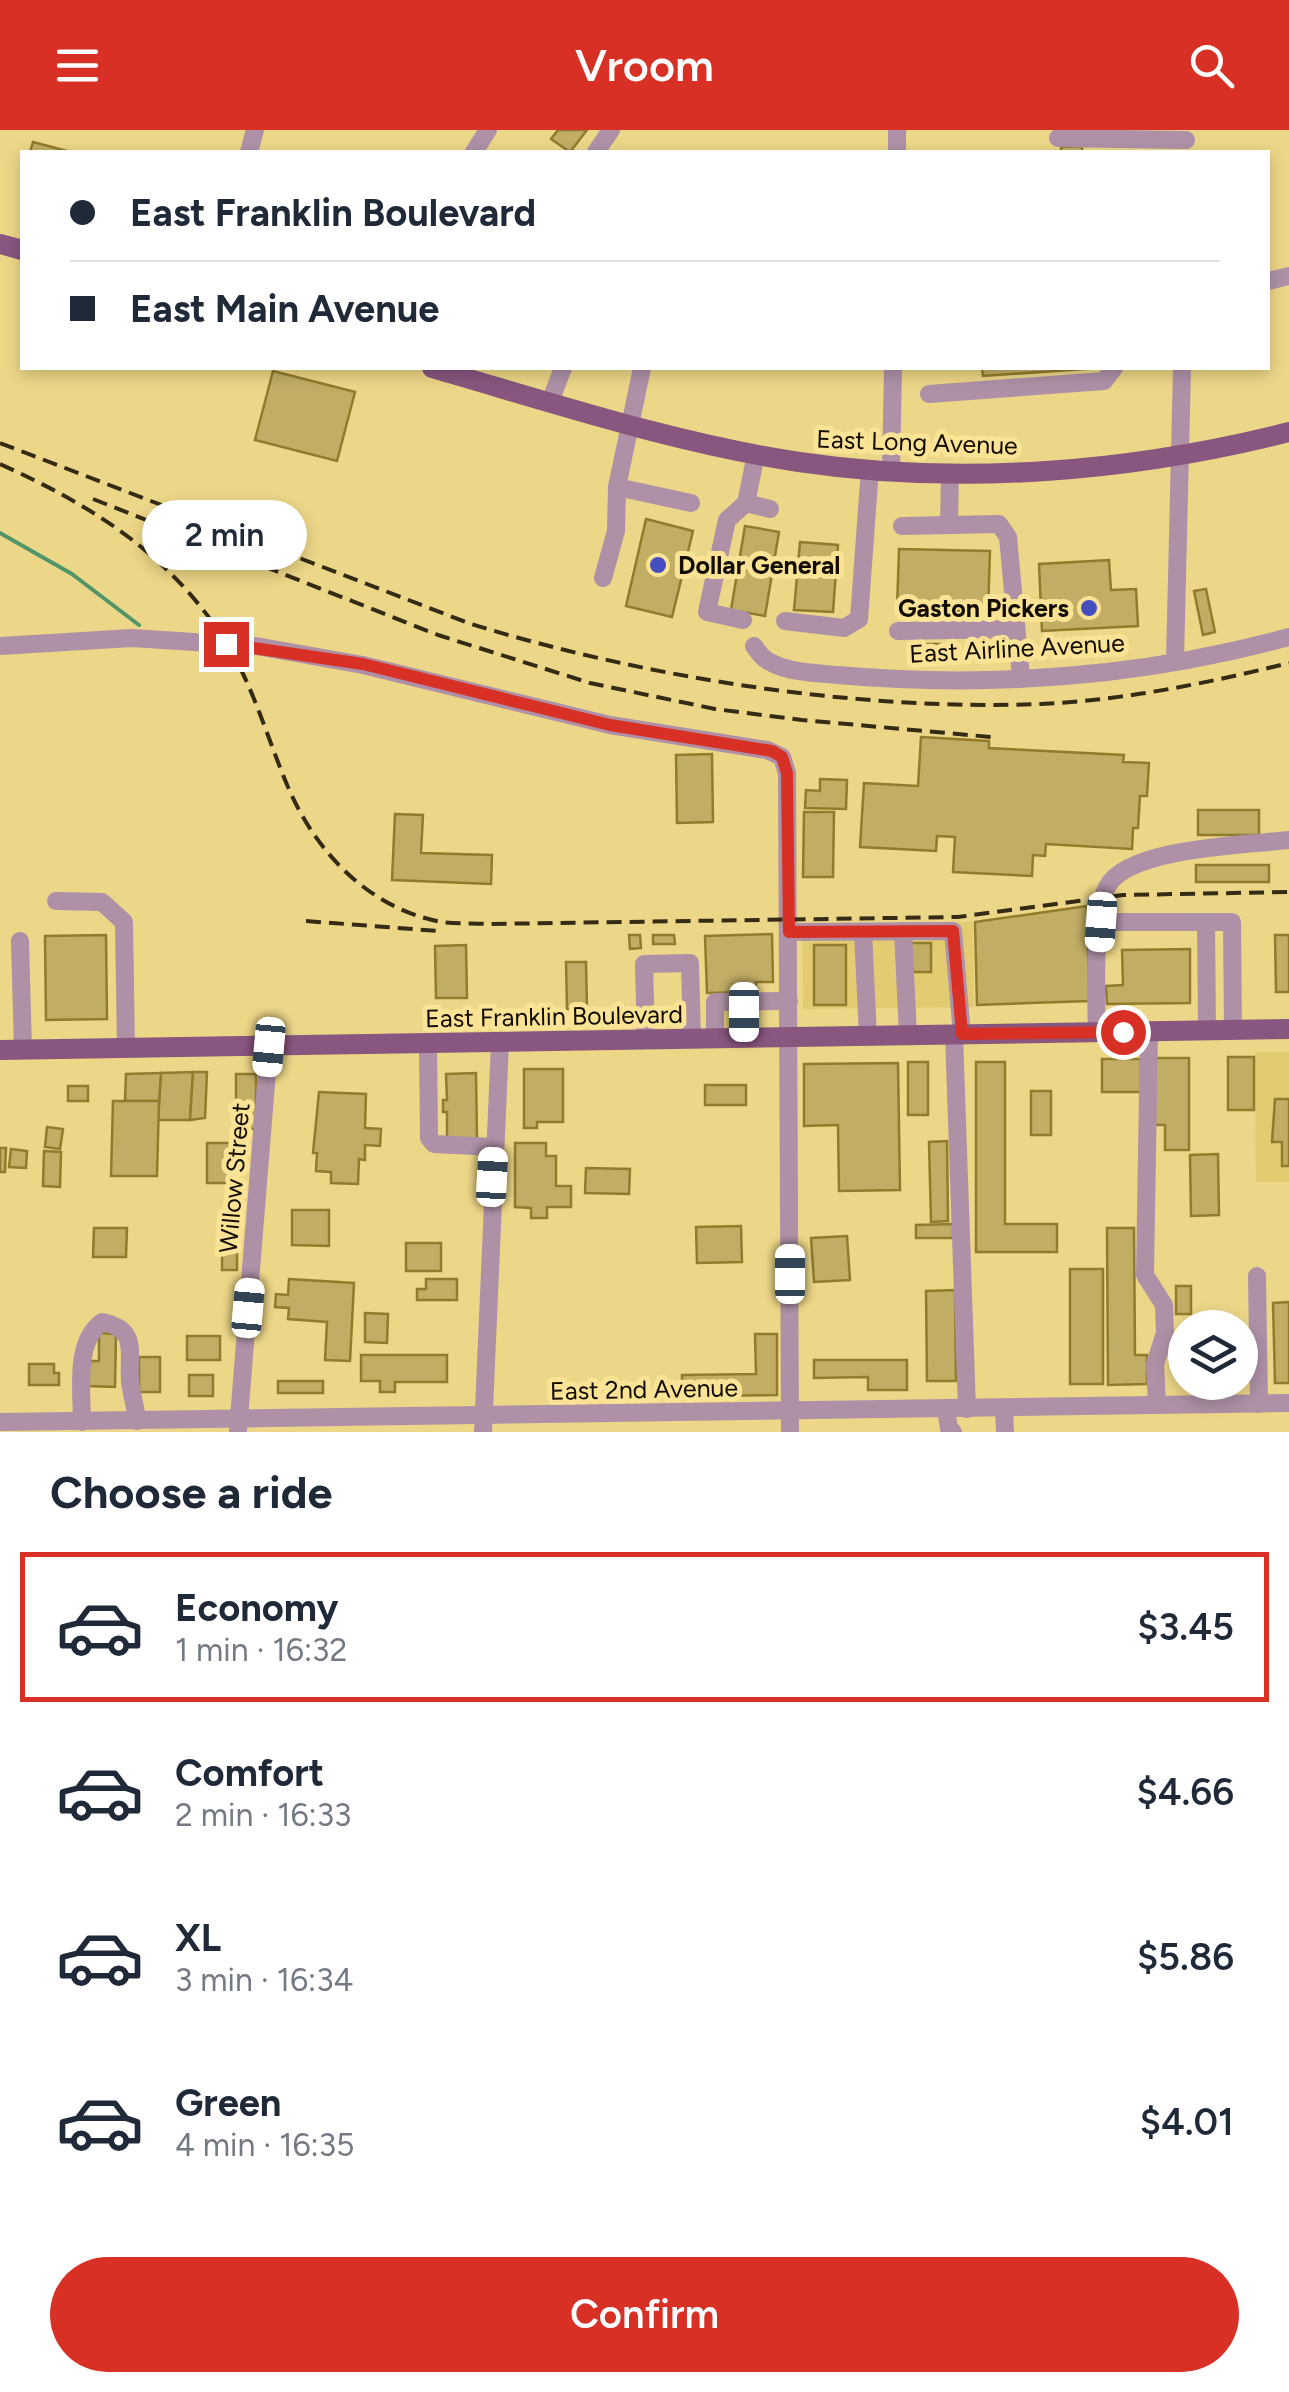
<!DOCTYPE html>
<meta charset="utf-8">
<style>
body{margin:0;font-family:Figtree,sans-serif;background:#f2f2f3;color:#1f2937;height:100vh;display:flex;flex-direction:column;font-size:38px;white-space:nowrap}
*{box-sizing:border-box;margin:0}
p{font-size:32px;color:#747a83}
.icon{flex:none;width:55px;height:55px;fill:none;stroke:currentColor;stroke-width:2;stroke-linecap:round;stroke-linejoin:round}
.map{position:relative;height:1302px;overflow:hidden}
.drawer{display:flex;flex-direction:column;background:#fff;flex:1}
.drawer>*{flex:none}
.top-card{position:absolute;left:20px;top:20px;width:1250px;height:220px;border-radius:0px;box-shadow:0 5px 15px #0003;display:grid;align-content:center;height:220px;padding:0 50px;background:#fff}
.buttons{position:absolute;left:1168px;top:1180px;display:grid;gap:20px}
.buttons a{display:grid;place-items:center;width:90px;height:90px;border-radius:50%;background:#fff;box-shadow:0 5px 15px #0003;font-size:50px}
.end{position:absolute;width:45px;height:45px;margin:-22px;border:12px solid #d93025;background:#fff;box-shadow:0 0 0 5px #fff}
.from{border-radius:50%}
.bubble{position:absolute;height:70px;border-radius:35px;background:#fff;box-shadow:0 5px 15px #0003;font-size:32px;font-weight:600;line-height:70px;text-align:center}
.car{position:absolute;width:30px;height:60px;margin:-30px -15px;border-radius:12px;box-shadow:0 0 8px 2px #0007;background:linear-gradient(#fff 24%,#345 0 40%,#fff 0 76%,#345 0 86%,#fff 0)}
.top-card b{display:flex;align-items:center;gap:35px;height:95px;font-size:38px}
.top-card b+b{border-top:2px solid #e0e1e3}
.top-card i{width:25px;height:25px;background:#1f2937}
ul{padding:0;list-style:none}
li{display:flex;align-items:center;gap:30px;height:150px;margin:0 20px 15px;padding:0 30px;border:5px solid transparent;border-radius:0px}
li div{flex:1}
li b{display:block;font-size:38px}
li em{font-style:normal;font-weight:600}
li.selected{border-color:#d93025}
li>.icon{width:90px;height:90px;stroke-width:1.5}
h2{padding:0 50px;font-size:45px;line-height:120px}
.action{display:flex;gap:20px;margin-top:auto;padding:20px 50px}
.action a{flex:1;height:115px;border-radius:60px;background:#d93025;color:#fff;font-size:40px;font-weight:600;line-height:115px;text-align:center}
header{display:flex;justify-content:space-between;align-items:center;height:130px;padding:0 50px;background:#d93025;color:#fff;font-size:45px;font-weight:600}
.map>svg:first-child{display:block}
.built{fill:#e3cb72}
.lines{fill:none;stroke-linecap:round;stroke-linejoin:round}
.stream{stroke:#51956a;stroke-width:4}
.building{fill:#c1ad64;stroke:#917c2c;stroke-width:2.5}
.minor{stroke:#ae91a7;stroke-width:18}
.major{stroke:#88567e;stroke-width:20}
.rail{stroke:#342b15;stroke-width:4;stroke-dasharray:15 8;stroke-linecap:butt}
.route{stroke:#d93025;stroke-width:12}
.poi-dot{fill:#444dc1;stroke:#fae394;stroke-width:4}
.labels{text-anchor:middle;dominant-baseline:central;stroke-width:10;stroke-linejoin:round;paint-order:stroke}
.street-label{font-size:25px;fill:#120c00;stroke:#fae394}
.poi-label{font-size:25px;font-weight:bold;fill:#120c00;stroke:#fae394;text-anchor:start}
</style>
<header><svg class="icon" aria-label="menu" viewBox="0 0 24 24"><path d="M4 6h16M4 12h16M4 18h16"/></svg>Vroom<svg class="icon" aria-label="search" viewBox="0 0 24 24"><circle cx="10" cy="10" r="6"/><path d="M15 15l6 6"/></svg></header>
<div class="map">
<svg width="1289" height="1302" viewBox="0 0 1289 1302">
<rect width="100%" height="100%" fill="#ecd687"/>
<g class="built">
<path d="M973 792 974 877 803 879 802 796Z"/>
<path d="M1255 922H1289V1052H1256Z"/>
</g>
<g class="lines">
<path class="stream" d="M0 403 72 444 139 495"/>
</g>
<g class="building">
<path d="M558 0H587L570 22 551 9Z"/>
<path d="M33 12 71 22H30Z"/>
<path d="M1082 16V22H1061V17Z"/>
<path d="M982 238H1100L983 246Z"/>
<path d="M273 241 355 262 337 331 255 310Z"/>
<path d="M646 389 693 401 672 487 626 476Z"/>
<path d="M745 396 779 402 765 486 731 480Z"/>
<path d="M800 412 838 415 833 482 794 480Z"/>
<path d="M899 419 990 421 988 482 897 479Z"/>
<path d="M1109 430 1111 460 1136 459 1138 496 1042 501 1039 434Z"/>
<path d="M1206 459 1215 502 1203 505 1194 461Z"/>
<path d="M913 514H940V528L912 527Z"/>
<path d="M921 607 989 611V618L1124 625 1123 632 1149 633 1147 666H1140L1138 698H1133L1132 719 1046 714 1045 726 1033 725 1032 746 953 742 955 707 937 706 936 721 860 717 864 653 918 656Z"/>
<path d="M712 624 713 692 677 693 676 625Z"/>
<path d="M820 649 847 650 846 679 805 678 806 660 820 661Z"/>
<rect x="1198" y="680" width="61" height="25"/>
<path d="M804 682H834L833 747H803Z"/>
<path d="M395 684 423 685 421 723 492 725 491 754 392 750Z"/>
<rect x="1196" y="735" width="73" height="17"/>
<path d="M1087 776 1089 871 977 875 975 792Z"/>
<path d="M772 804 773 852H756V862L707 863 705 806Z"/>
<path d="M106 805 107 889 46 890 45 806Z"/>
<path d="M629 805H640L641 818 630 819Z"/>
<path d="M653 805H674L675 814H653Z"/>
<path d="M1275 805H1289V862H1276Z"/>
<rect x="909" y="813" width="22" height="29"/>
<path d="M466 815 467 868H436L435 816Z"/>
<rect x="814" y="815" width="32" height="60"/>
<path d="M1190 819V873L1107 874 1106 856 1123 855 1122 820Z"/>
<path d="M566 832H586L587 879H567Z"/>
<rect x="1228" y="927" width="26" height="53"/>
<path d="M1154 928H1189V1020H1165V995H1155Z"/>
<rect x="1102" y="929" width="39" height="33"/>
<rect x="908" y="932" width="20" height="53"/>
<path d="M976 932H1005V1094H1057V1122H976Z"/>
<path d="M898 933 900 1060 839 1061 838 995 804 996V934Z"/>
<path d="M524 939H563V992H537V998H524Z"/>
<path d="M193 942 190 990H158L161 943Z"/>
<path d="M193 942H207L205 988 190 990Z"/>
<path d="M161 943 159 971H125L126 944Z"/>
<path d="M476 943 477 1008 447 1009V982H443V970H447L446 944Z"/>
<rect x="236" y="944" width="20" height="55"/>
<rect x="705" y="955" width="41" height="20"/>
<rect x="68" y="956" width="20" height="15"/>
<rect x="1031" y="961" width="20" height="44"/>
<path d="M319 962 366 964 365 998 381 999 380 1016 365 1015V1030L359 1029 358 1054 331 1053V1042L316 1041 317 1023H313Z"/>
<path d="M1275 969H1289V1036H1282V1012H1272Z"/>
<path d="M113 971H159L157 1046H111Z"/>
<path d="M47 997 63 999 60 1019 45 1017Z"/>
<path d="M947 1011 948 1091 931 1092 929 1012Z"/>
<rect x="207" y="1013" width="22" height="40"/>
<path d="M515 1013H546V1026H556V1056H571V1077H547V1088H531V1078L515 1077Z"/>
<path d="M0 1018H6L5 1042H0Z"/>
<path d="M11 1019 27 1021 26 1038 9 1037Z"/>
<path d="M44 1021 61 1022 60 1057 43 1056Z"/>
<path d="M1218 1024 1219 1085 1191 1086 1190 1025Z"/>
<path d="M586 1038 630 1039 629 1064 585 1063Z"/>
<path d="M292 1080H329V1116L292 1115Z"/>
<path d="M953 1094V1108H916V1095Z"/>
<path d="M741 1096 742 1132 697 1133 696 1097Z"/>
<path d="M94 1098H127L126 1127H93Z"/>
<path d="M1107 1098H1134L1135 1225H1147V1254L1108 1255Z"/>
<path d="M847 1106 850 1150 814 1152 811 1108Z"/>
<rect x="222" y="1109" width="15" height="31"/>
<rect x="406" y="1113" width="35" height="28"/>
<rect x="1070" y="1139" width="33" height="115"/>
<path d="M289 1149 354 1153 350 1231 325 1230 327 1192 288 1189 289 1178 275 1177 276 1164 288 1165Z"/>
<path d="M426 1149H457V1170H417V1159H426Z"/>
<rect x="1176" y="1156" width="15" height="28"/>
<path d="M955 1160 956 1251H927L926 1161Z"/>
<path d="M1289 1172V1253H1275L1273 1173Z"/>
<path d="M365 1183 388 1184 387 1213 365 1212Z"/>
<path d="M99 1203 116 1204 115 1257 88 1256V1231H99Z"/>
<path d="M755 1204H777V1265L682 1266V1245L756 1244Z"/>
<rect x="187" y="1206" width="33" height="24"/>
<path d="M361 1225H447V1252H395V1262H380V1251H361Z"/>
<rect x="139" y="1227" width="21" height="35"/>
<path d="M814 1230H907V1260H868V1247L814 1248Z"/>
<path d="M29 1234H54V1243H59V1255H29Z"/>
<rect x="189" y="1245" width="24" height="21"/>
<rect x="278" y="1251" width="45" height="12"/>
</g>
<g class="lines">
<g class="minor">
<path d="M1058 8 1186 10"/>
<path d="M249 22 255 0"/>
<path d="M474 22 488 0"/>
<path d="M596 22 611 0"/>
<path d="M897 22V0"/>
<path d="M1268 151 1289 146"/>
<path d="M929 264 1104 251 1114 238"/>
<path d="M550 272 563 238"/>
<path d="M891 341 893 238"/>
<path d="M617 357 691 373"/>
<path d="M746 373 770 379"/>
<path d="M949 395 950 343"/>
<path d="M902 396 999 394 1008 407 1021 548"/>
<path d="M603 448 616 401 617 357 642 238"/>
<path d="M743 490 707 482 727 390 746 373 756 324"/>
<path d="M785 491 844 498 859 489 870 339"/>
<path d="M898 501 1016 499"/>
<path d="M0 516 132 508 256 516 363 535 610 595 767 620 782 627 787 643 790 1302"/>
<path d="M754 516C759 523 763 529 770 532 790 543 816 543 838 545 927 553 1019 552 1107 542 1168 535 1230 523 1289 507"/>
<path d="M1175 531 1182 238"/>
<path d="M56 771 102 772 124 792 126 918"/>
<path d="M1101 792H1206L1207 900"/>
<path d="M1206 792H1232L1233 899"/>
<path d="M903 801 908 905"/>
<path d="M789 802 953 801 962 905"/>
<path d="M863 802 868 906"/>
<path d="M20 811 23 920"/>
<path d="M744 872V908"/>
<path d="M1149 901 1145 1145 1164 1175 1165 1203 1155 1234 1157 1275"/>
<path d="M1097 902C1096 871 1093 783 1107 757 1128 717 1248 715 1289 710"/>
<path d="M954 905 967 1279"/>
<path d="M715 908V872L789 871"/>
<path d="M646 909 644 834 690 833 692 909"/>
<path d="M428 914 429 1008 434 1014 494 1017"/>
<path d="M1257 1146 1259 1274"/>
<path d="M1004 1278 1005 1302"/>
<path d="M946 1279 949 1299 953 1302"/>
<path d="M0 1292 1289 1273"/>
<path d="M82 1292C82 1262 74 1212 102 1192 139 1199 128 1222 130 1250 131 1264 136 1277 137 1291"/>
<path d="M238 1300 269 917"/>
<path d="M483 1302 500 913"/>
</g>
<g class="major">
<path d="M0 114 22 120"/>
<path d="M432 238C553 273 674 313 799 332 961 356 1131 342 1289 302"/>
<path d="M0 920 1289 899"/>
</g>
<g class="rail">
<path d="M0 313 471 494C647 548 857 581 1041 574 1125 570 1208 553 1289 533"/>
<path d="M0 334C88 374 159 417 216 497 251 546 265 603 288 657 316 723 370 779 442 792 457 794 473 793 488 794L958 787 1123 765 1289 762"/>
<path d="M93 369 438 505 590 553 715 579 802 590 991 607"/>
<path d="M306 791 438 801"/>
</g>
</g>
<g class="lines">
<path class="route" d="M226 514 363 534 610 595 772 621 782 627 787 643 789 802 953 801 962 904 1123 902"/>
</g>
<g class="poi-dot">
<circle cx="658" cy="435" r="10"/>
<circle cx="1089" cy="478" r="10"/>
</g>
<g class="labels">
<g class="street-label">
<text transform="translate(917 312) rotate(2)">East Long Avenue</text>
<text transform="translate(1017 518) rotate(-3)">East Airline Avenue</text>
<text transform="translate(554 886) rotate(-1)">East Franklin Boulevard</text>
<text transform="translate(234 1048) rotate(-85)">Willow Street</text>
<text transform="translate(644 1259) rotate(-1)">East 2nd Avenue</text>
</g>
<g class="poi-label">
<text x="678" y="435">Dollar General</text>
<text x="1069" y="478" text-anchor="end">Gaston Pickers</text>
</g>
</g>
</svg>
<div class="buttons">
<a><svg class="icon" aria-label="layers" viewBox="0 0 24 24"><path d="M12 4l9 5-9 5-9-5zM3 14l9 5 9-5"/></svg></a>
</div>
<i class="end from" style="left:1123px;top:902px"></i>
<i class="end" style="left:226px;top:514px"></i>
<div class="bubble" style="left:142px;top:370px;width:165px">2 min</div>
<i class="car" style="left:1101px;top:792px;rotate:184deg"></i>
<i class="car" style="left:744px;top:882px;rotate:180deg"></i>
<i class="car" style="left:269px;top:917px;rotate:185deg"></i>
<i class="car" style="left:492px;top:1047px;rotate:3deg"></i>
<i class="car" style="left:790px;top:1144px;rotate:0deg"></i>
<i class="car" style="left:248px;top:1178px;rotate:5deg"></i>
<div class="top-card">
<b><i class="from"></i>East Franklin Boulevard</b>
<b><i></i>East Main Avenue</b>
</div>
</div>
<section class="drawer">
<h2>Choose a ride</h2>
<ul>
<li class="selected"><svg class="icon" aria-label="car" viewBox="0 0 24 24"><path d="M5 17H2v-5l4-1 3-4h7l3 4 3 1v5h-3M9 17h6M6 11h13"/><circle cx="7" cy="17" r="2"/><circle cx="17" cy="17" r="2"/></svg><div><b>Economy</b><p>1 min · 16:32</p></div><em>$3.45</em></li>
<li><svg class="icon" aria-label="car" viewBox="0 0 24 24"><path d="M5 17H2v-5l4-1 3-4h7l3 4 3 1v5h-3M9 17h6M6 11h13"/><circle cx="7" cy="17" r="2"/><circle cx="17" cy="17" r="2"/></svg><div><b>Comfort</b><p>2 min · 16:33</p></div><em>$4.66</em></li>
<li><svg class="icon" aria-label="car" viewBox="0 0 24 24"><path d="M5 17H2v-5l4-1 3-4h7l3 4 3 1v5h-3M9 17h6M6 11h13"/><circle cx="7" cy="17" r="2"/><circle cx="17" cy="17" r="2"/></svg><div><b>XL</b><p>3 min · 16:34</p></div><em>$5.86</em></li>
<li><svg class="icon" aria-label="car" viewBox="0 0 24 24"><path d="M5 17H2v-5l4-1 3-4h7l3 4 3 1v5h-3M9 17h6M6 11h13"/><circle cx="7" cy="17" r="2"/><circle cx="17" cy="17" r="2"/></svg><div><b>Green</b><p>4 min · 16:35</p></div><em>$4.01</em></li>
</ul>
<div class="action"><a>Confirm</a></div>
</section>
